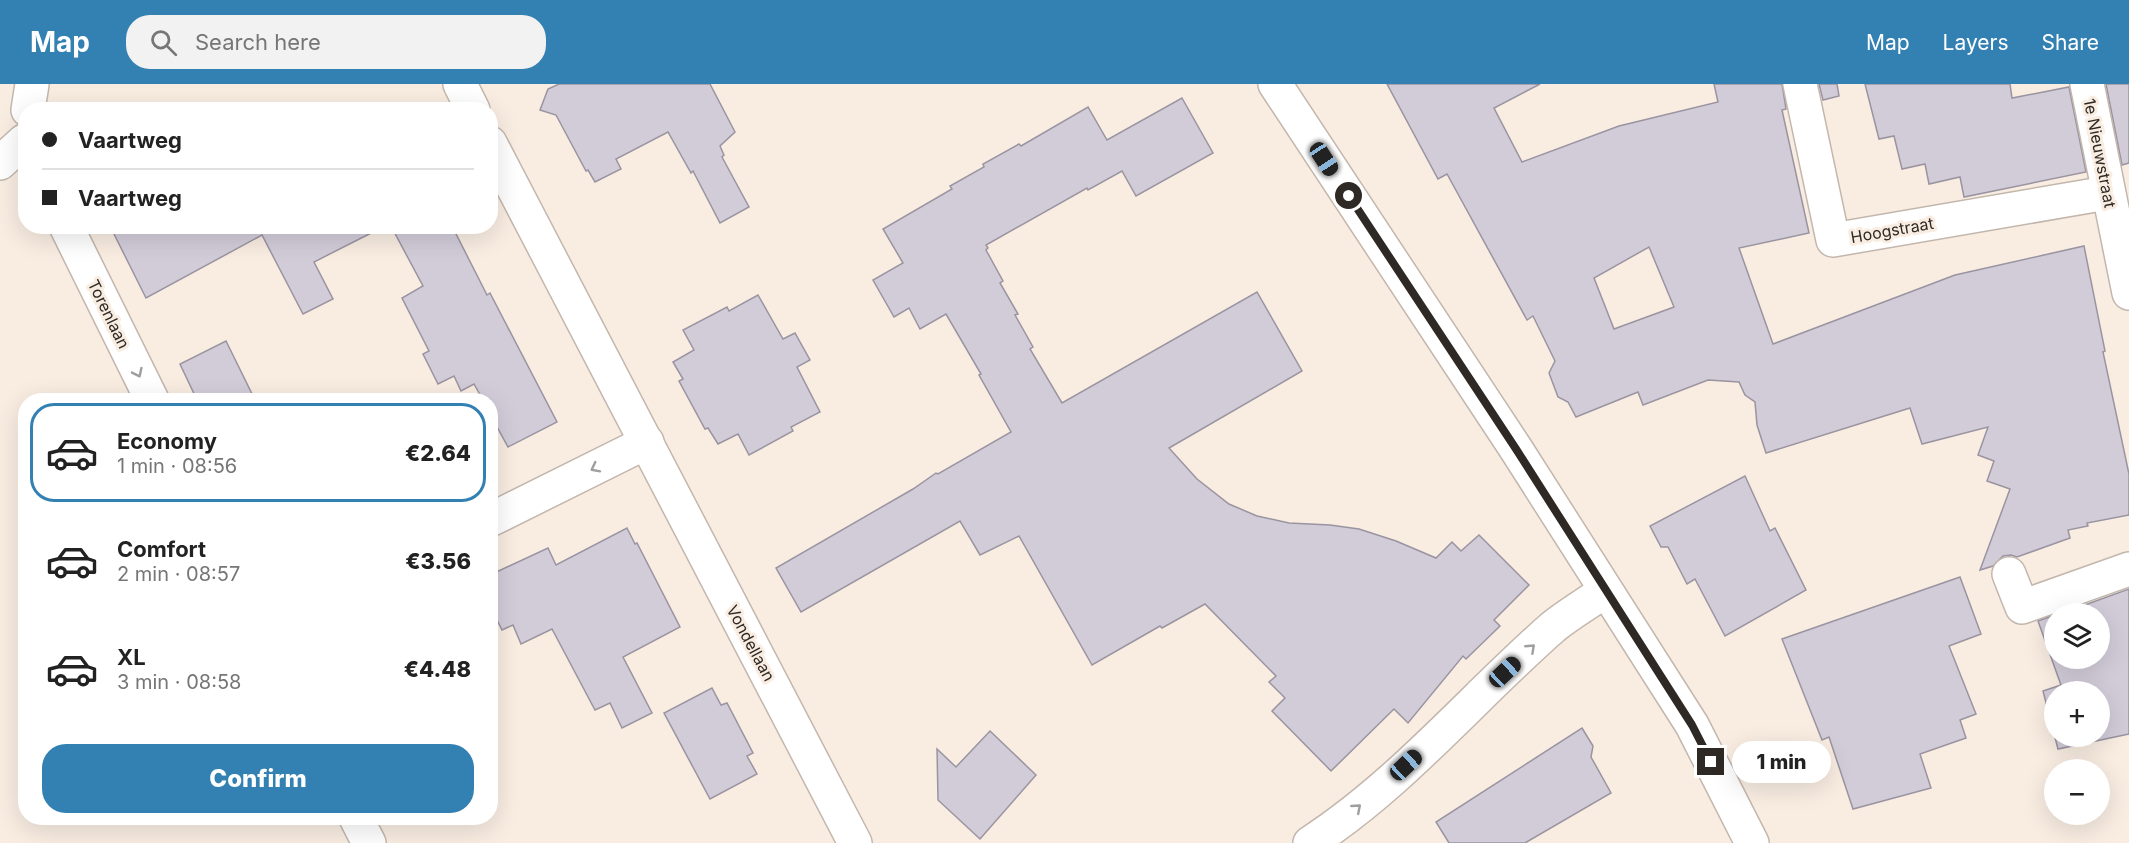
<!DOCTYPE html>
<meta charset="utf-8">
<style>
body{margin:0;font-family:Inter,sans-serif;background:#f2f2f2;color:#222;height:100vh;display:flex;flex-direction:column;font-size:22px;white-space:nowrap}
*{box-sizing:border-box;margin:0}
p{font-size:20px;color:#767676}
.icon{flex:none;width:33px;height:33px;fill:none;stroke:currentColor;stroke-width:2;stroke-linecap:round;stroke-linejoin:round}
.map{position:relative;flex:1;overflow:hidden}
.details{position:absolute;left:18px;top:309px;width:480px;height:432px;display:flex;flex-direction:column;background:#fff;border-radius:24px;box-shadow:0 6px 24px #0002}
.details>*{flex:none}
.top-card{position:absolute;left:18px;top:18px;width:480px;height:132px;border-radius:24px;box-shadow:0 6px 24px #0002;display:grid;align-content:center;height:132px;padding:0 24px;background:#fff}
.fabs{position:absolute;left:2044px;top:519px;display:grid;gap:12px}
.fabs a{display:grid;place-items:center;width:66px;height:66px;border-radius:50%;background:#fff;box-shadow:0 6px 24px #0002;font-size:30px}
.end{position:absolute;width:27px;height:27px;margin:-14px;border:8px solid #2e2925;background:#fff;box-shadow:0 0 0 3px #fff}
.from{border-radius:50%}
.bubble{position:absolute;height:42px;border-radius:21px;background:#fff;box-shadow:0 6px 24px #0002;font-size:20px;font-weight:800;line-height:42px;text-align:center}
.car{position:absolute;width:18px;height:36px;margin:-18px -9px;border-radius:8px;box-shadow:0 0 4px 2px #0007;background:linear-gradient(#222 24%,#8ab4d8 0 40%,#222 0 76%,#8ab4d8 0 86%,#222 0)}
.top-card b{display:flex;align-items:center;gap:21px;height:57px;font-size:22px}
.top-card b+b{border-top:2px solid #e0e0e0}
.top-card i{width:15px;height:15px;background:#222}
ul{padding:10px 0 0;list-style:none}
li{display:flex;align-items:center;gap:18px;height:99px;margin:0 12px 9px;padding:0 12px;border:3px solid transparent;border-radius:24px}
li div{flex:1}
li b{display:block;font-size:22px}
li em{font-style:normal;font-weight:800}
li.active{border-color:#3381b3}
li>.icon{width:54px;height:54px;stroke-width:1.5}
.cta{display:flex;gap:12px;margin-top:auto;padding:12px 24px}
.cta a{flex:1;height:69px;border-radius:24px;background:#3381b3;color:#fff;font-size:24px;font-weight:800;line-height:69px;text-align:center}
header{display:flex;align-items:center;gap:36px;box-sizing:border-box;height:84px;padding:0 30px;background:#3381b3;color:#fff}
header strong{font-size:28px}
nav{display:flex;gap:33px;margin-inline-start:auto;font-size:21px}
.search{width:420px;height:54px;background:#f2f2f2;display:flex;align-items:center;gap:15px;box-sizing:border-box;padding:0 21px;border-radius:24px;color:#767676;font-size:22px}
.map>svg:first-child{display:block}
.building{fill:#d2ccd9;stroke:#9a94a1;stroke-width:1.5;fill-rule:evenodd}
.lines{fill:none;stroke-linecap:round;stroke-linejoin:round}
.minor-casing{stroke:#c3b7ad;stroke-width:36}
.minor{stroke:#fff;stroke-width:33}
.oneway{stroke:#a19f9d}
.route{stroke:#2e2925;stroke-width:8}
.labels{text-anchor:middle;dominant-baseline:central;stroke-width:6;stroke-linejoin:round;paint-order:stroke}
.street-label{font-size:16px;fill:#2e2925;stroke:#f9ede2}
</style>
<header>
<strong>Map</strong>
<div class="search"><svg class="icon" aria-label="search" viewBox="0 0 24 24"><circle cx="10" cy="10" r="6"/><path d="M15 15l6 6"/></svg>Search here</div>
<nav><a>Map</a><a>Layers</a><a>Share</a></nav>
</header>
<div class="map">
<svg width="2129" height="759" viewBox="0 0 2129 759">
<rect width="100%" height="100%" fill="#f9ede2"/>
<g class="building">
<path d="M559 0H710L735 48 720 62 724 71 722 73 749 123 720 139 693 87 691 89 668 48 616 75 621 85 595 98 588 86 586 87 556 31 540 26 548 5Z"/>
<path d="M1387 0H1540L1494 24 1522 78 1619 42 1718 18 1714 0H1782L1786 25 1782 26 1809 149 1739 164 1773 260 1955 191 2084 162 2105 267 2103 268 2129 390V431L2087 439 2088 442 2068 446 2070 454 2017 473 2011 471 2003 472 1993 482 1980 486 2010 405 1987 397 1994 377 1978 371 1988 343 1922 360 1910 324 1766 369 1757 341 1755 318 1745 311 1739 298 1708 296 1643 321 1638 308 1576 333 1568 318 1558 313 1549 289 1555 277 1533 232 1527 236 1447 90 1438 95ZM1649 163 1674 223 1614 245 1594 194Z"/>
<path d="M1819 0H1837L1839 12 1823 16Z"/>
<path d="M1865 0H2010L2012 14 2069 3 2086 88 1964 113 1960 93 1929 100 1925 80 1902 85 1894 52 1879 55Z"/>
<path d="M2106 0H2129V79L2122 81Z"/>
<path d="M1182 14 1213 69 1136 112 1122 87 1088 106 1087 104 986 161 988 164 986 166 1003 197 1000 199 1018 230 1015 231 1033 263 1030 265 1062 319 1257 208 1302 287 1169 364 1197 395 1229 420 1257 432 1289 439 1330 441 1359 445 1396 457 1436 474 1452 458 1461 467 1479 451 1529 501 1494 536 1500 542 1466 575 1463 572 1408 639 1394 625 1331 687 1272 627 1285 614 1269 598 1276 592 1205 520 1162 544 1160 542 1092 581 1019 452 980 471 960 437 801 528 776 484 913 405 936 389 938 390 1011 348 979 291 981 290 946 230 920 245 909 224 894 233 873 196 903 179 883 145 952 105 950 102 984 83 983 80 1019 60 1021 62 1088 23 1107 56Z"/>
<path d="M110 142H385L314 178 333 215 303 230 262 151 146 214Z"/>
<path d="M391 142H452L487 211 490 209 557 338 508 363 490 330V316H483L474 300 461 307 454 292 438 300 423 270 429 267 402 214 423 202Z"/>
<path d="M758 211 783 255 795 249 810 276 797 283 820 328 791 343 793 347 749 371 738 350 718 360 708 344 705 345 679 297 683 295 673 278 694 266 683 246 727 223 729 227Z"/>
<path d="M226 257 255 316H197L180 280Z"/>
<path d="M1745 392 1770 447 1775 444 1806 506 1725 552 1695 495 1687 500 1668 463H1661L1650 442Z"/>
<path d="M627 444 635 460 637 459 680 543 623 573 652 629 622 644 610 619 595 626 552 545 521 560 513 541 502 546 490 522V491L548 464 556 481Z"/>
<path d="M1960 493 1981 550 1949 562 1976 630 1960 636 1966 654 1920 670 1931 704 1853 725 1829 653 1822 656 1782 555Z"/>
<path d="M2129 505V650L2058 665 2043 607 2061 601 2038 537 2055 531V574H2100V530H2060ZM2055 608H2100V652H2055Z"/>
<path d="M712 604 721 621 727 619 753 669 747 672 757 690 710 715 664 629Z"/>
<path d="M1582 644 1593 662 1591 673 1611 709 1525 759H1449L1436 738Z"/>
<path d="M990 647 1036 691 980 755 938 716 937 665 956 683Z"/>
</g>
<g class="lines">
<defs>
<g id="minor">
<path d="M460 0 473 26"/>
<path d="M1275 0 1516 365 1692 641 1752 759"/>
<path d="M1800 0 1833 156 2107 109"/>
<path d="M2087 0 2129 209"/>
<path d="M28 26 32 0"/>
<path d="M490 59 855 759"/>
<path d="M0 79 24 57"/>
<path d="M66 142 152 316"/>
<path d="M490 436 647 358"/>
<path d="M2009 490 2022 523 2129 485"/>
<path d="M356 734 369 759"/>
<path d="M1310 759C1401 700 1472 614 1553 543 1569 530 1588 519 1605 507"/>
</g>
</defs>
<use href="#minor" class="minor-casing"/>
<use href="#minor" class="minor"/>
</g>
<defs><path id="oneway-chevron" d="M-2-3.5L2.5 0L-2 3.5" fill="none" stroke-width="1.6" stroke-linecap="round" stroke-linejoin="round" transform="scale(1.5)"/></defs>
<g class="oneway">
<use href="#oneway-chevron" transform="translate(138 289) rotate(64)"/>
<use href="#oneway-chevron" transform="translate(595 384) rotate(153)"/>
<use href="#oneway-chevron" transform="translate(1531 564) rotate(-43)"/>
<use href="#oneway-chevron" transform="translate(1357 724) rotate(-41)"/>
</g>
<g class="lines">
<path class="route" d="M1349 112 1516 365 1692 641 1711 678"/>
</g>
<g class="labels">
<g class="street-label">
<text transform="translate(2100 69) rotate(79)">1e Nieuwstraat</text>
<text transform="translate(1892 146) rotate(-10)">Hoogstraat</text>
<text transform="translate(109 230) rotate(64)">Torenlaan</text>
<text transform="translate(751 559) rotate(62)">Vondellaan</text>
</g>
</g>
</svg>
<div class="fabs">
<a><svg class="icon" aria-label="layers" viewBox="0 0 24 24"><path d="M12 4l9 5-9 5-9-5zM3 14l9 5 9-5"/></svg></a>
<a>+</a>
<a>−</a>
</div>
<i class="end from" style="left:1349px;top:112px"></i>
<i class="end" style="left:1711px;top:678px"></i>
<div class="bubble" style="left:1732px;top:657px;width:99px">1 min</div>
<i class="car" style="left:1324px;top:75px;rotate:147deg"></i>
<i class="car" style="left:1505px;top:588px;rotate:47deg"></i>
<i class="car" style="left:1406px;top:681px;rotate:47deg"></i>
<div class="top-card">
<b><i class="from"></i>Vaartweg</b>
<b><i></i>Vaartweg</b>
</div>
<section class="details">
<ul>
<li class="active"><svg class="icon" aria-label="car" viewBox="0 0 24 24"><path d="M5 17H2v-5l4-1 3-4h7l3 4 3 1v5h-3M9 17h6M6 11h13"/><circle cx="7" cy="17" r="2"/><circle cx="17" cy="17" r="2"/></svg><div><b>Economy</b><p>1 min · 08:56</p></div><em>€2.64</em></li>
<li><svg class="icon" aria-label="car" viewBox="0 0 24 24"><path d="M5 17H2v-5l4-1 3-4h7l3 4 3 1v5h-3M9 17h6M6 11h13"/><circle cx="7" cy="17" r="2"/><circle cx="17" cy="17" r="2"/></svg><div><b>Comfort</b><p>2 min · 08:57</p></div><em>€3.56</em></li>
<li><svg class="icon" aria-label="car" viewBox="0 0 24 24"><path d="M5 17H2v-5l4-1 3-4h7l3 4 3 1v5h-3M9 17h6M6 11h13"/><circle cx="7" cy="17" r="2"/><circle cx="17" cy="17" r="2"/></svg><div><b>XL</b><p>3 min · 08:58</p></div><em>€4.48</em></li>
</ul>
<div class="cta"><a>Confirm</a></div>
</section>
</div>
